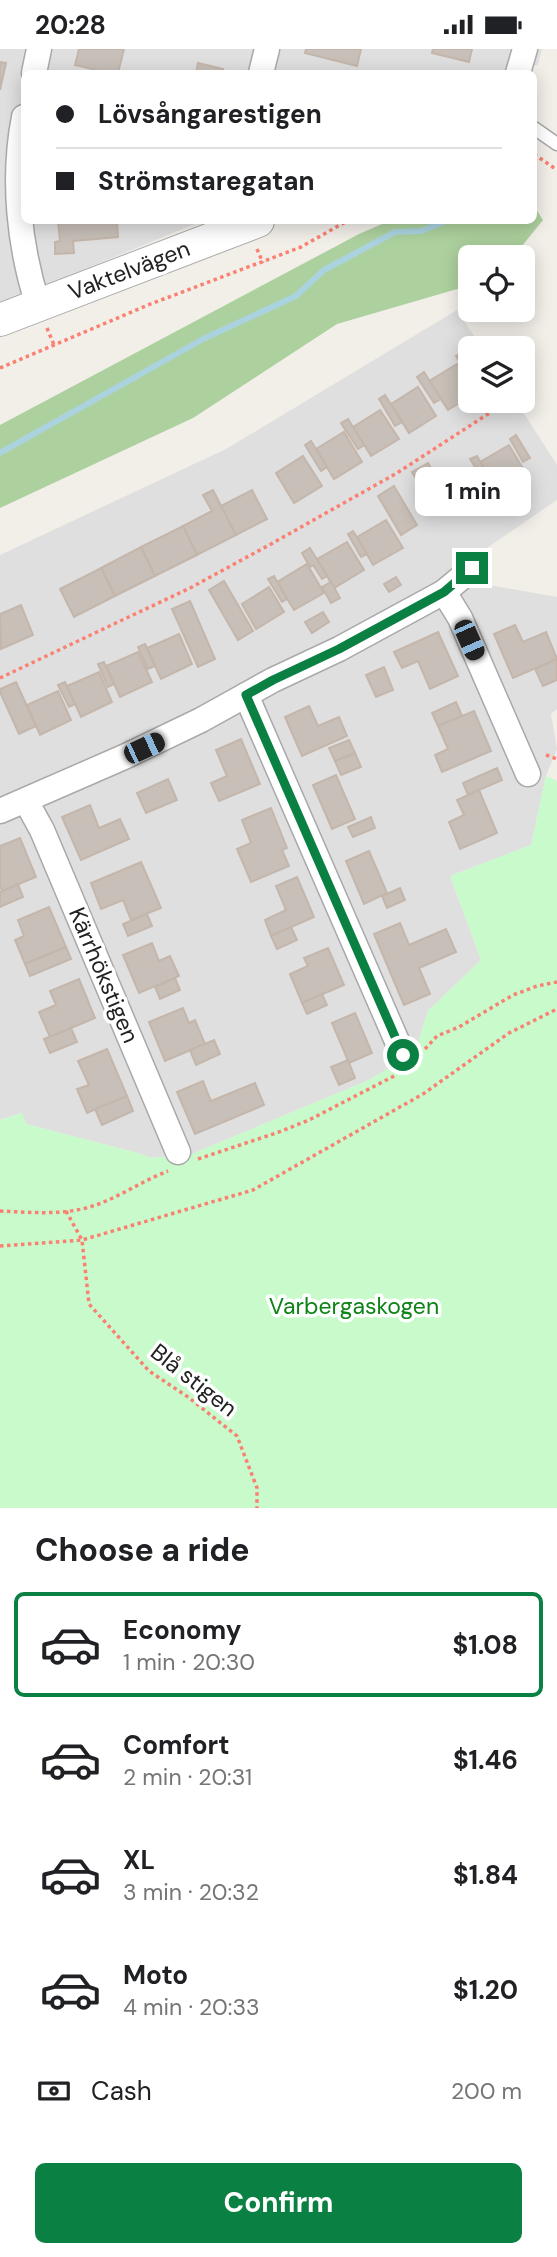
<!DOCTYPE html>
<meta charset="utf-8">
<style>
body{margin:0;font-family:"DM Sans",sans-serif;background:#f6f6f6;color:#202124;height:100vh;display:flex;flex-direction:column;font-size:26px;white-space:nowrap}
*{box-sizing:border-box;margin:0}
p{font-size:23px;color:#757577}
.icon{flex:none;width:38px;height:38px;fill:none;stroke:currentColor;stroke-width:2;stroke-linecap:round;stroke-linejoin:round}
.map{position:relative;height:1459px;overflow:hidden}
.sheet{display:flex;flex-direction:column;background:#fff;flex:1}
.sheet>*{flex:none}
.banner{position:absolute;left:21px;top:21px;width:516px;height:154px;border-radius:10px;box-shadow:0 4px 18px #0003;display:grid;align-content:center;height:154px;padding:0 35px;background:#fff}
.fabs{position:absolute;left:458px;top:196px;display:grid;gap:14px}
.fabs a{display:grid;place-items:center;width:77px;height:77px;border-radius:10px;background:#fff;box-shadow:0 4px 18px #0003;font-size:35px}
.end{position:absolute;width:32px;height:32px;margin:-16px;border:9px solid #0b8043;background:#fff;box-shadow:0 0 0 4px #fff}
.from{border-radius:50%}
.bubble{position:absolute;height:49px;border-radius:10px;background:#fff;box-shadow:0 4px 18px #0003;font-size:23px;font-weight:700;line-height:49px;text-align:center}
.car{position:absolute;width:21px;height:42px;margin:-21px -10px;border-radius:9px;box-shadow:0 0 5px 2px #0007;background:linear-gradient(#222 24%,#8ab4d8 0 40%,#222 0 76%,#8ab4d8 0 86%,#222 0)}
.banner b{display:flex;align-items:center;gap:24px;height:66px;font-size:26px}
.banner b+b{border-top:2px solid #e0e0e0}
.banner i{width:18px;height:18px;background:#202124}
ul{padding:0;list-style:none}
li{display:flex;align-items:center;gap:21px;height:105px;margin:0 14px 10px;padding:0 21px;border:4px solid transparent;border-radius:10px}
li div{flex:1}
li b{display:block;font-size:26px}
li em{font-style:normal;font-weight:700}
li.selected{border-color:#0b8043}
li>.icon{width:63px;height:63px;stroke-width:1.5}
h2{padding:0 35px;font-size:32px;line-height:84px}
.pay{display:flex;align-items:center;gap:18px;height:77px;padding:0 35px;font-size:26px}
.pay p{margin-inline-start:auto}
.cta{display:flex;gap:14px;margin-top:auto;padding:14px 35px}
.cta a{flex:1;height:80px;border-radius:10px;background:#0b8043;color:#fff;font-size:28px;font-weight:700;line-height:80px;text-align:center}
.status{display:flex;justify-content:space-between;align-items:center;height:49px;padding:0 35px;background:#fff;direction:ltr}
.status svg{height:19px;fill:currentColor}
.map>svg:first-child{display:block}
.residential{fill:#e0dfdf}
.forest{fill:#add19e}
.park{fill:#c8facc}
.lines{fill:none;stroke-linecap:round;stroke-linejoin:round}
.stream{stroke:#aad3df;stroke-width:6}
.building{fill:#c7bfb8;stroke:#c4b6ab;stroke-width:2}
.service-casing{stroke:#a9a9a9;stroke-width:15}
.minor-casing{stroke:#a9a9a9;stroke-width:27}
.tertiary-casing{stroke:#a9a9a9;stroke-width:34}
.path{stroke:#fa8072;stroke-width:3.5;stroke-dasharray:3.5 3.5;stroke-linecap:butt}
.service{stroke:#fff;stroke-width:12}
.minor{stroke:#fff;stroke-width:24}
.tertiary{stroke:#fff;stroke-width:32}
.route{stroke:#0b8043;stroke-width:9}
.labels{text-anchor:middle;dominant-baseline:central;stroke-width:7;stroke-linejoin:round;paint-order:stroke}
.street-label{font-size:23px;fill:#222;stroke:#fff}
.park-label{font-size:23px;fill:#0c8416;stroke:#fff}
</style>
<div class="status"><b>20:28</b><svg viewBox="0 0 49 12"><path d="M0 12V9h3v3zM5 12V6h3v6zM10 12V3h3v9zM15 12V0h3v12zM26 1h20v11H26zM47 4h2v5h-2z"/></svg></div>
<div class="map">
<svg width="557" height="1459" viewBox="0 0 557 1459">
<rect width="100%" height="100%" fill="#f2efe9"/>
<g class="residential">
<path d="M0 0H542L538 16 493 24H24V172H202L0 255Z"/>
<path d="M457 261 482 299H471V352H516L557 416V451L475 507 484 535 557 548V660L551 665 557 700 546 727 531 796 450 827 481 911 428 962 415 1003 369 1031 192 1105 151 1109 138 1104 26 1075 21 1064 0 1071V506L226 400Z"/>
</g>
<path class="forest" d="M534 157 543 171 513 208H471V236L337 275 193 369 0 459V376L359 185 389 172H534Z"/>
<path class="park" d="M546 727 557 732V1459H0V1071L22 1064 26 1075 138 1104 151 1109 192 1105 369 1031 415 1003 428 962 481 911 450 827 531 796Z"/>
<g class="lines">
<path class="stream" d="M0 404 203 290 296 247 324 221 395 183 421 182 446 172"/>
</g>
<g class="building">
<path d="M79 0H124L118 24H109L75 16Z"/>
<path d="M306 0H361L357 17 305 4Z"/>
<path d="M433 0H472L469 13 432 4Z"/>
<path d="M0 13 6 14 0 41Z"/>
<path d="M198 14 223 20 222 24H196Z"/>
<path d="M58 172H117L118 188 73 192 74 204 55 205V193L60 192Z"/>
<path d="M463 303 471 316V331L456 307Z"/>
<path d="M457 315 471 337V347L448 361 429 332Z"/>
<path d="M424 323 441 350 434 354 417 328Z"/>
<path d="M418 338 436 367 409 384 391 355Z"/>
<path d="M385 346 402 373 395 377 379 350Z"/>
<path d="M380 361 399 390 371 407 353 378Z"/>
<path d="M348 370 364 396 358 400 341 374Z"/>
<path d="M344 383 362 413 334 430 316 400Z"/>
<path d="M516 386 530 409 523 413 510 390Z"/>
<path d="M311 392 327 418 321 422 305 396Z"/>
<path d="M509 396 525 423 497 440 480 413Z"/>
<path d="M303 407 322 437 294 454 276 424Z"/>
<path d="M477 407 491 431 485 434 470 410Z"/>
<path d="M428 414 453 456 437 465 412 423Z"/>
<path d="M472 419 488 446 458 464 442 437Z"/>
<path d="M394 437 417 476 401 486 378 447Z"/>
<path d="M213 441 236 486 197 506 183 477 212 462 203 446Z"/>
<path d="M252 441 267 470 236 486 221 457Z"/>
<path d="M386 471 403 499 373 516 357 488Z"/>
<path d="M183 477 197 506 155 527 141 498Z"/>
<path d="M353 482 367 505 361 508 348 485Z"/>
<path d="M347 493 364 521 334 539 317 510Z"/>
<path d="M141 498 155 527 115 547 101 519Z"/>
<path d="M310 499 327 527 322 530 313 516 310 518 302 504Z"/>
<path d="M307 515 324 544 294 561 277 533Z"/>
<path d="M101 519 115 547 74 568 60 540Z"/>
<path d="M274 527 287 550 282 553 268 530Z"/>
<path d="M396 528 401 536 389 543 384 535Z"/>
<path d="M224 532 253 582 238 591 209 541Z"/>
<path d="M331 533 340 549 331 554 322 538Z"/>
<path d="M269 538 284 563 256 580 242 555Z"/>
<path d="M190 552 215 610 198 618 172 560Z"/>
<path d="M21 556 33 586 1 600 0 565Z"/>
<path d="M323 563 329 573 312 584 305 573Z"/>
<path d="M515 576 523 593 546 583 557 610 513 629 494 585Z"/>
<path d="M438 583 458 627 430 640 418 612 402 619 394 603Z"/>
<path d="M179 585 192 615 161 630 147 599Z"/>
<path d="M145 595 155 617 148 620 138 598Z"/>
<path d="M138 603 152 633 120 648 106 617Z"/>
<path d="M557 610V631L543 637 535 620Z"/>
<path d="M104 613 114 635 108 638 98 615Z"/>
<path d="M384 618 393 641 376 648 366 626Z"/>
<path d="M99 623 112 653 81 668 67 637Z"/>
<path d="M16 633 36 677 19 685 0 643V640Z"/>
<path d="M65 633 75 655 69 658 58 636Z"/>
<path d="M58 642 71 671 40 686 27 656Z"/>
<path d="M456 653 462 667 438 677 432 664Z"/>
<path d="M309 657 318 677 339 668 347 687 302 707 285 668Z"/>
<path d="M474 662 491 702 442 723 435 706 448 700 438 677Z"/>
<path d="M241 690 260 735 219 752 211 734 227 727 216 701Z"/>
<path d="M349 691 355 704 335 712 329 699Z"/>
<path d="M355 704 361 718 341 726 335 712Z"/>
<path d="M497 719 502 731 468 746 463 734Z"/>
<path d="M336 726 355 770 332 780 313 736Z"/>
<path d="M168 730 177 751 146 764 137 744Z"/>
<path d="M479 741 497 784 460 800 449 773 464 766 457 751Z"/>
<path d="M90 756 99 779 120 770 129 790 81 811 62 768Z"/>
<path d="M271 759 287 799 282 801 289 817 251 833 237 800 251 794 242 771Z"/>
<path d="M371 768 375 779 353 788 348 778Z"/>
<path d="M20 789 36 828 2 842 0 836V797Z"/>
<path d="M369 802 387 844 364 855 346 812Z"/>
<path d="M141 813 161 859 131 871 123 851 101 860 91 834Z"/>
<path d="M297 828 314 868 271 887 265 871 286 861 276 837Z"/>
<path d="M18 835 23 848 0 858V843Z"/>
<path d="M400 839 405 851 387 859 382 847Z"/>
<path d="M49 858 66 898 25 915 15 891 24 887 18 871Z"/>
<path d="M147 865 152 877 128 887 123 875Z"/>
<path d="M400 874 409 896 446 880 456 903 419 919 430 945 404 956 374 885Z"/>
<path d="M291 878 297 891 277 900 271 887Z"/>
<path d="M152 894 159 912 170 907 179 927 139 944 123 906Z"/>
<path d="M66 898 71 910 30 927 25 915Z"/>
<path d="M328 899 344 936 302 954 290 925 308 917 304 909Z"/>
<path d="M175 929 180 941 160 950 155 938Z"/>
<path d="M79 930 95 969 50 988 39 963 56 956 50 942Z"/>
<path d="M322 945 327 956 307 965 302 954Z"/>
<path d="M183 959 189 974 195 971 205 995 165 1012 149 973Z"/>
<path d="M355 964 372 1004 349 1014 332 974Z"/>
<path d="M71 979 77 993 50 1004 44 990Z"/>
<path d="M214 991 220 1005 196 1016 190 1001Z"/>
<path d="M107 1000 127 1047 87 1064 77 1040 89 1036 78 1012Z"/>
<path d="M348 1011 355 1029 339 1036 331 1018Z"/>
<path d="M203 1032 211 1052 255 1034 264 1056 195 1085 177 1043Z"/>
<path d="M127 1047 133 1062 102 1076 95 1060Z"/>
</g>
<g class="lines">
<defs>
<path id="service" d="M534 79 557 95"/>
<g id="minor">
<path d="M34 24 39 0"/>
<path d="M261 24 267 0"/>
<path d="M518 24 525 0"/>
<path d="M24 68C12 130 19 197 38 256"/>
<path d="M444 543 460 569 528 725"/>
<path d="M246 646 403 1006"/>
<path d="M26 752 42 781 178 1103"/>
<path d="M0 762 124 708 201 671 273 631 339 600 444 543 473 519"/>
</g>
<path id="tertiary" d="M0 271 258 172"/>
</defs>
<use href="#service" class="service-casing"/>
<use href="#minor" class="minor-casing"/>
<use href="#tertiary" class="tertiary-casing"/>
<g class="path">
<path d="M534 105 557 121"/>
<path d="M257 200 263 214"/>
<path d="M47 279 54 296"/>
<path d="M0 319 148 256 301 198 347 172"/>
<path d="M0 629 192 538 271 495 397 424 508 352"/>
<path d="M546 706 557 710"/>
<path d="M425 1000 437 987 459 978 513 946 537 937 557 933"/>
<path d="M198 1110 279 1083 309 1071 396 1026"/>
<path d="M0 1162C27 1163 55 1166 82 1160 113 1153 139 1133 168 1122"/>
<path d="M66 1162 82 1191 89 1255 149 1322 188 1348 237 1387 257 1439V1459"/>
<path d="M0 1197 82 1191 253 1141 423 1045 509 984 557 960"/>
</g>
<use href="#service" class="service"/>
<use href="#minor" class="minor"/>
<use href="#tertiary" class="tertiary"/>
</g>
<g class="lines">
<path class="route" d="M403 1006 246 646 273 631 339 600 444 543 472 519"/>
</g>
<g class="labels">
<g class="street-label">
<text transform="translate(129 221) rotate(-21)">Vaktelvägen</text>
<text transform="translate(104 926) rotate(67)">Kärrhökstigen</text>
<text transform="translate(194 1331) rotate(38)">Blå stigen</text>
</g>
<g class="park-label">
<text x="354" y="1257">Varbergaskogen</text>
</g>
</g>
</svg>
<div class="fabs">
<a><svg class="icon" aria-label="locate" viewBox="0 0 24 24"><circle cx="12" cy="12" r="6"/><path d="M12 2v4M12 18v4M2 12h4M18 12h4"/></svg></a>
<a><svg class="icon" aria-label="layers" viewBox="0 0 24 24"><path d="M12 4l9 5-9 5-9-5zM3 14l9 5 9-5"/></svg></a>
</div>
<i class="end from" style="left:403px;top:1006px"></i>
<i class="end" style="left:472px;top:519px"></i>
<div class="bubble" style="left:415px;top:418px;width:116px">1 min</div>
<i class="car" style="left:469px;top:591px;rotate:156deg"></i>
<i class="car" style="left:144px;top:699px;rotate:65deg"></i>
<div class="banner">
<b><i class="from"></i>Lövsångarestigen</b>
<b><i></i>Strömstaregatan</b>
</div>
</div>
<section class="sheet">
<h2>Choose a ride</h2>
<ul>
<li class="selected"><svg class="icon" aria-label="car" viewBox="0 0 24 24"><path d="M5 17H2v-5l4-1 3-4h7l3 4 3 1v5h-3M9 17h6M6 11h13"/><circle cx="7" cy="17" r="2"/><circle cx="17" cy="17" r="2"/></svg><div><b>Economy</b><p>1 min · 20:30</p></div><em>$1.08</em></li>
<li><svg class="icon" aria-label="car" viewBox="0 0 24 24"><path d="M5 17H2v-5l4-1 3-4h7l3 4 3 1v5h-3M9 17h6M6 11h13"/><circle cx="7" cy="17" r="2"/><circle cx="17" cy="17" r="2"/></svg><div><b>Comfort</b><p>2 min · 20:31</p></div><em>$1.46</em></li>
<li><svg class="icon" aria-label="car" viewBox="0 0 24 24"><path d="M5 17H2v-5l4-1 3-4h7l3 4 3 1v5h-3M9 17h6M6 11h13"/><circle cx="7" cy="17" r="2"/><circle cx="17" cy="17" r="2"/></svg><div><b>XL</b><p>3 min · 20:32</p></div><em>$1.84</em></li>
<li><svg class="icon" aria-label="car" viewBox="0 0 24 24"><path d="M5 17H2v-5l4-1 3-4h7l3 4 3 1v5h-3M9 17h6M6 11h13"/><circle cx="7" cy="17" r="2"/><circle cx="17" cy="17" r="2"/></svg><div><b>Moto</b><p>4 min · 20:33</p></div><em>$1.20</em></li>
</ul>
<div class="pay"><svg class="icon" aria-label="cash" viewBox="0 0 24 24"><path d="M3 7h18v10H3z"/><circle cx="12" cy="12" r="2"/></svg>Cash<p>200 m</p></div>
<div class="cta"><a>Confirm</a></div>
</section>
